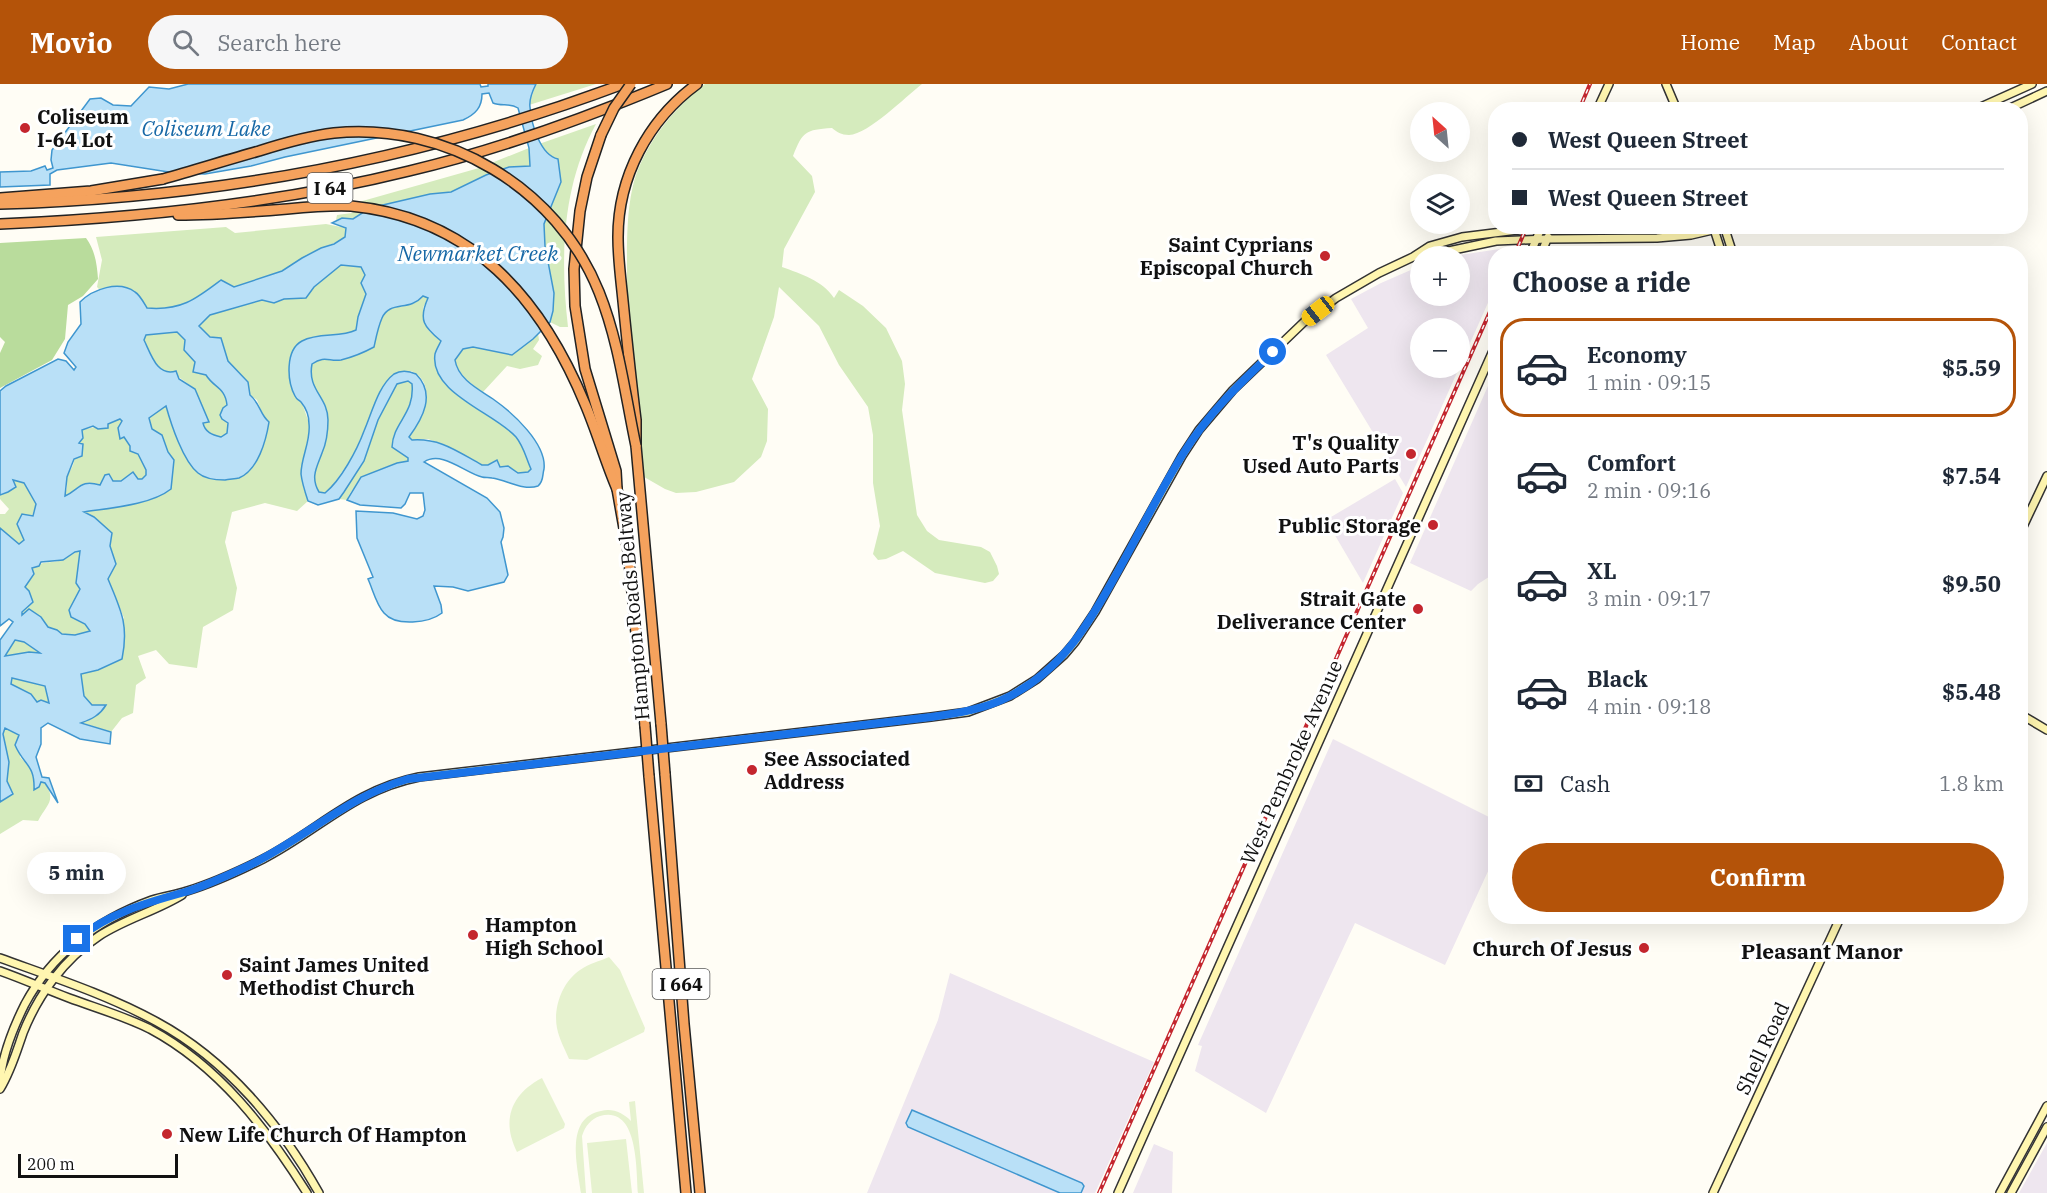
<!DOCTYPE html>
<meta charset="utf-8">
<style>
body{margin:0;font-family:"IBM Plex Serif",serif;background:#f6f6f7;color:#1f2937;height:100vh;display:flex;flex-direction:column;font-size:22px;white-space:nowrap}
*{box-sizing:border-box;margin:0}
p{font-size:20px;color:#747a83}
.icon{flex:none;width:33px;height:33px;fill:none;stroke:currentColor;stroke-width:2;stroke-linecap:round;stroke-linejoin:round}
.map{position:relative;flex:1;overflow:hidden}
.details{position:absolute;left:1488px;top:162px;width:540px;height:678px;display:flex;flex-direction:column;background:#fff;border-radius:24px;box-shadow:0 6px 24px #0002}
.details>*{flex:none}
.guide{position:absolute;left:1488px;top:18px;width:540px;height:132px;border-radius:24px;box-shadow:0 6px 24px #0002;display:grid;align-content:center;height:132px;padding:0 24px;background:#fff}
.needle{width:39px;rotate:333deg}
.buttons{position:absolute;left:1410px;top:18px;display:grid;gap:12px}
.buttons a{display:grid;place-items:center;width:60px;height:60px;border-radius:50%;background:#fff;box-shadow:0 6px 24px #0002;font-size:30px}
.scale{position:absolute;left:18px;bottom:15px;width:160px;box-sizing:border-box;padding-left:6px;border:3px solid #111;border-top:0;font-size:16px;line-height:21px;white-space:nowrap;color:#111;-webkit-text-stroke:4px #fff;paint-order:stroke}
.end{position:absolute;width:27px;height:27px;margin:-14px;border:8px solid #1a73e8;background:#fff;box-shadow:0 0 0 3px #fff}
.from{border-radius:50%}
.bubble{position:absolute;height:42px;border-radius:21px;background:#fff;box-shadow:0 6px 24px #0002;font-size:20px;font-weight:800;line-height:42px;text-align:center}
.car{position:absolute;width:18px;height:36px;margin:-18px -9px;border-radius:8px;box-shadow:0 0 4px 2px #0007;background:linear-gradient(#f5c518 24%,#345 0 40%,#f5c518 0 76%,#345 0 86%,#f5c518 0)}
.guide b{display:flex;align-items:center;gap:21px;height:57px;font-size:22px}
.guide b+b{border-top:2px solid #e0e1e3}
.guide i{width:15px;height:15px;background:#1f2937}
ul{padding:0;list-style:none}
li{display:flex;align-items:center;gap:18px;height:99px;margin:0 12px 9px;padding:0 12px;border:3px solid transparent;border-radius:24px}
li div{flex:1}
li b{display:block;font-size:22px}
li em{font-style:normal;font-weight:800}
li.selected{border-color:#b45309}
li>.icon{width:54px;height:54px;stroke-width:1.5}
h2{padding:0 24px;font-size:27px;line-height:72px}
.pay{display:flex;align-items:center;gap:15px;height:66px;padding:0 24px;font-size:22px}
.pay p{margin-inline-start:auto}
.primary-button{display:flex;gap:12px;margin-top:auto;padding:12px 24px}
.primary-button a{flex:1;height:69px;border-radius:36px;background:#b45309;color:#fff;font-size:24px;font-weight:800;line-height:69px;text-align:center}
header{display:flex;align-items:center;gap:36px;box-sizing:border-box;height:84px;padding:0 30px;background:#b45309;color:#fff}
header strong{font-size:28px}
nav{display:flex;gap:33px;margin-inline-start:auto;font-size:21px}
.search{width:420px;height:54px;background:#f6f6f7;display:flex;align-items:center;gap:15px;box-sizing:border-box;padding:0 21px;border-radius:33px;color:#747a83;font-size:22px}
.map>svg:first-child{display:block}
.industrial{fill:#eee6ef;fill-rule:evenodd}
.green{fill:#d5ebbd}
.forest{fill:#b9dc9c}
.pitch{fill:#e6f2cf}
.water{fill:#b9e0f7;stroke:#3f96cf;stroke-width:1.5;fill-rule:evenodd}
.lines{fill:none;stroke-linecap:round;stroke-linejoin:round}
.secondary-casing{stroke:#333;stroke-width:10}
.highway-casing{stroke:#222;stroke-width:12}
.secondary{stroke:#fff6b0;stroke-width:7}
.highway{stroke:#f5a25d;stroke-width:9}
.rail-casing{stroke:#c4262e;stroke-width:4}
.rail{stroke:#fff;stroke-width:1.5;stroke-dasharray:4.5;stroke-linecap:butt}
.highway-bridge-casing{stroke:#222;stroke-width:12;stroke-linecap:butt}
.highway-bridge{stroke:#f5a25d;stroke-width:9}
.route{stroke:#1a73e8;stroke-width:8}
.poi-dot{fill:#c4262e;stroke:#fff;stroke-width:2}
.labels{text-anchor:middle;dominant-baseline:central;stroke-width:6;stroke-linejoin:round;paint-order:stroke}
.shield{fill:#fff;stroke:#585858;stroke-width:1.5}
.shield-label{font-size:18px;font-weight:bold;fill:#111}
.poi-label{font-size:20px;font-weight:bold;fill:#111;stroke:#fff;text-anchor:start}
.street-label{font-size:20px;fill:#111;stroke:#fff}
.water-label{font-size:21px;font-style:italic;fill:#1768a6;stroke:#fff}
.neighbourhood-label{font-size:21px;font-weight:bold;fill:#111;stroke:#fff}
</style>
<header>
<strong>Movio</strong>
<div class="search"><svg class="icon" aria-label="search" viewBox="0 0 24 24"><circle cx="10" cy="10" r="6"/><path d="M15 15l6 6"/></svg>Search here</div>
<nav><a>Home</a><a>Map</a><a>About</a><a>Contact</a></nav>
</header>
<div class="map">
<svg width="2047" height="1109" viewBox="0 0 2047 1109">
<rect width="100%" height="100%" fill="#fffdf5"/>
<g class="industrial">
<path d="M1513 163 1510 169 1496 170 1495 203 1406 403 1326 271 1368 244 1351 215 1381 199 1420 182V212H1460V172H1453ZM1460 244V284H1420V244Z"/>
<path d="M1495 286V489L1478 500 1471 507 1410 479Z"/>
<path d="M1395 395 1403 409 1363 499 1326 436Z"/>
<path d="M1333 655 1495 736V772L1445 881 1355 839 1266 1029 1195 987 1202 962 1198 961Z"/>
<path d="M950 889 1154 978 1095 1109H867L938 936Z"/>
<path d="M2047 1059V1109H2019Z"/>
<path d="M1154 1060 1173 1068 1172 1109H1133Z"/>
</g>
<g class="green">
<path d="M536 0H596L529 21Z"/>
<path d="M705 0H922C905 13 869 50 849 51 841 51 837 48 832 44 805 46 803 47 793 72L812 92 815 108 784 165 782 183C801 190 822 196 834 214L839 206 863 222 886 244 902 277 905 300 902 326 917 431 927 447 939 456 981 463 990 468 997 482 999 490 993 497 985 499 935 489 903 467 886 475 878 476 873 470 880 442 873 399V351L868 323 839 281 819 242 779 203 774 233 752 295 768 325 767 357 761 373 734 398 696 408 676 409 665 405 632 386C630 320 627 255 627 189 627 156 626 111 640 81 654 49 678 21 705 0Z"/>
<path d="M596 40C562 102 560 174 568 243H560L550 238 554 209 545 162 544 140 561 98 552 74 539 60Z"/>
<path d="M529 64 530 82 509 83 486 91 451 108 430 110 371 124 353 135 342 134 336 136 337 131 352 129 359 118 479 84Z"/>
<path d="M326 140 346 144V153C337 158 329 161 320 165 307 170 296 179 283 186 269 194 251 198 234 203L221 196C195 216 181 226 147 224 131 202 125 202 99 205L97 203 102 176 96 153 226 143 235 149Z"/>
<path d="M341 181 361 183 366 191 361 199 366 210 358 233 356 246C340 254 319 253 302 257L289 282 295 313 302 319 309 339V352L302 380 303 402 308 417 297 427 265 419 232 428 225 458 237 504 233 526 203 543 197 584 169 580 156 566 138 572 146 594 136 601 133 629 122 634 111 648 80 638 90 636 92 621 84 612 81 590 124 534 108 495 115 480 110 462 112 449 83 428 148 416 174 376 168 368 162 351 152 345 149 333 166 321 185 372 264 334 257 316 250 311 247 298 228 277 221 254 210 253 199 242 210 231 262 216 274 219 284 215 305 214 314 203Z"/>
<path d="M423 212 428 214 423 224 429 247 441 257C440 266 436 281 439 290 445 311 499 334 515 352 524 362 526 374 531 385L528 388 518 389 508 382 499 383 496 376 488 381H482L439 359 428 355 413 356 409 353C423 336 439 299 411 287L379 311 353 372 330 405 325 410 319 408C310 394 317 383 322 369 326 360 328 346 328 336 328 313 307 306 312 280L320 275 337 277 389 225C402 221 413 224 423 212Z"/>
<path d="M177 248 185 256 184 266 211 297C231 305 228 330 227 349L221 353C212 351 205 348 203 339L209 338 195 305 172 288 163 287 155 279 144 256 146 251Z"/>
<path d="M538 249 539 256 533 265 542 272 538 281 520 285 507 282 483 308C471 300 458 290 455 276L463 265 473 263 512 271Z"/>
<path d="M408 297 412 299C415 329 393 339 392 363L408 374V377C385 381 355 393 347 416L339 415 364 377 378 336 397 300Z"/>
<path d="M120 335 122 337 121 355 124 353C132 364 147 376 146 391L142 395C131 394 123 397 112 397L108 390 105 391 100 401C80 394 80 405 64 413L67 404V393L73 381 82 346 108 340Z"/>
<path d="M12 396 24 399 36 420 24 456 19 461 0 444V430H5L9 425 0 415V411L8 408Z"/>
<path d="M81 467 76 499 80 505 71 533 85 540 91 547 75 551 62 550 57 546 48 543 41 533 22 531V529L33 518 25 503 34 490 32 484C44 476 49 480 62 476 69 474 73 468 81 467Z"/>
<path d="M15 556 24 558 41 570 4 572Z"/>
<path d="M12 594 45 602 49 620 37 618 31 610 11 600Z"/>
<path d="M5 644 19 651 20 673 33 687 35 705 40 698 45 699C57 717 46 721 38 737L23 736 0 750V718L13 710 7 697 9 678 3 650Z"/>
</g>
<path class="forest" d="M86 154C95 166 97 180 98 195L83 212 68 221 65 255 52 276 0 304V269L5 258 0 253V159Z"/>
<g class="pitch">
<path d="M609 873 620 886 645 944 644 948 587 976 569 975C565 965 559 955 557 944 553 924 562 898 580 886 588 880 600 877 609 873Z"/>
<path d="M542 994 565 1040 564 1044 517 1068C501 1036 511 1010 542 994Z"/>
<path d="M635 1017 644 1109H638C636 1087 639 1021 600 1032 591 1035 585 1042 582 1052L586 1109H581C578 1083 564 1034 601 1027 613 1024 623 1029 631 1037L629 1018Z"/>
<path d="M626 1055 632 1109H592L587 1059Z"/>
</g>
<g class="water">
<path d="M188 0H480L481 3 488 2V0H536C533 6 529 16 530 23 531 39 540 71 558 75L561 98 544 140 545 162 554 209 553 227 550 238 533 255 512 271 473 263 463 265 455 276C458 295 478 305 493 315 513 329 547 360 544 385 542 392 544 397 538 402 523 407 507 396 492 394 489 393 485 394 482 393 465 389 442 366 424 378L487 414 500 428 504 444 503 453 501 458 508 491 504 498 468 507 453 503 434 502 441 521 442 529C429 539 396 543 384 529 376 520 373 506 368 495L373 493 357 454 356 427 393 429 417 435 423 432 425 426 423 409H410L405 420 401 424 360 421 347 416 361 393 397 379 408 377V374L392 363C393 338 415 330 412 300L408 297 397 300 378 336 364 377 344 408 339 415 318 421 308 417C305 408 302 399 301 390 301 373 311 357 309 340 309 333 306 324 301 318 298 315 297 316 295 312 287 297 285 266 302 257 319 248 340 254 356 246L358 233 366 210 361 199 365 191 361 183 341 181 314 203 306 214 284 215 274 219 262 216 210 231 199 242 210 253 221 254 228 277 248 298 250 311C260 319 260 331 269 338 266 357 258 386 239 394 235 395 229 395 225 396 216 396 205 395 198 389 183 377 171 340 166 322L149 334 152 345 162 351 168 368 174 376 171 405C151 421 110 424 84 428L94 433 112 449 110 462 116 480 108 495C121 526 129 541 122 575L98 586 81 590 84 612 92 621H106C100 631 92 635 81 639L111 648 110 660 80 655 48 639 41 644V660L36 673 42 693 49 694 58 719 45 699 41 698 39 703 34 706C35 680 24 682 15 661L19 651 5 644 3 650 9 678 7 697 13 710 0 718V556L13 538 9 535 0 542V444L19 460 24 456 17 440 22 430 33 432 36 420 24 399 13 396 16 403 8 408 0 411V307L6 302 58 275 66 277 74 286 76 283 64 269 68 258 81 240 80 218C93 205 119 196 135 208 140 211 144 219 147 224 181 227 196 215 221 196L234 203 282 187 302 174 321 164 334 160 345 153 346 144 332 139 342 134 353 135 370 124 430 110 451 108 486 91 509 83 530 82 529 64 518 24C509 18 502 23 493 19L489 9 482 10C482 23 476 30 463 36L285 73 251 82 205 90 175 89 111 79 57 86 50 90V101L0 103V88L31 87 45 82 47 86 53 84 51 76 52 66 90 15 101 14 113 21 131 22 149 3 169 5ZM423 212 428 214C418 236 424 243 441 257 439 261 436 266 435 270 429 309 495 329 516 353 524 363 526 374 531 385L528 388 518 389 508 382 500 383 497 376 488 381H482C458 368 441 354 412 356L409 353C423 334 436 310 416 290 409 287 401 286 394 290 378 302 372 329 364 347 357 366 341 396 325 409L319 408C310 393 317 383 322 369 326 360 328 346 328 336 328 313 307 306 312 280 325 271 329 278 341 276 353 273 363 269 374 263 376 254 378 243 382 234 390 216 409 228 423 212ZM177 248 185 256 184 266 195 278 193 288 206 291C214 304 225 303 227 321L223 324 220 331 222 335 228 339 227 349 221 353C212 351 205 348 203 339L209 338 195 305 179 295 176 287C157 293 151 270 144 256L146 251ZM120 335 122 337 118 344 120 355 124 353 130 362V367L138 370 146 386V391L142 395H138L133 388 121 397H113L109 390 105 391 100 401C80 395 80 405 65 412L67 393 74 375 82 372 83 360 79 359 83 354 82 346 93 342 98 345 108 344V340ZM80 467 76 499 80 505 69 526 71 533 85 540 90 547 75 551 62 550 57 546 48 543 41 533 29 525 22 531V528L33 518 29 507 25 503 34 490 32 484 39 482 41 478 63 476 75 468ZM15 556 24 558 40 569 29 568 5 572ZM12 594 45 602 49 619 41 616 37 618 31 610 11 600Z"/>
<path d="M912 1026 1082 1099 1084 1102 1081 1109H1060L908 1043 906 1039Z"/>
</g>
<g class="lines">
<defs>
<g id="secondary">
<path d="M1666 0 1677 26"/>
<path d="M1597 26 1609 0"/>
<path d="M1974 26 2032 0"/>
<path d="M2006 26 2047 7"/>
<path d="M1713 142 1722 170"/>
<path d="M1724 142 1733 170"/>
<path d="M1530 170 1542 142"/>
<path d="M1541 170 1548 153"/>
<path d="M1425 172 1496 157 1547 155 1657 154 1691 151 1730 142"/>
<path d="M2020 449 2047 392"/>
<path d="M2020 630 2047 646"/>
<path d="M0 874C52 893 108 911 157 938 227 976 281 1041 319 1109"/>
<path d="M0 887C23 895 45 905 69 914 96 924 124 932 150 945 219 982 266 1044 307 1109"/>
<path d="M0 998C2 971 13 944 25 920 53 868 97 836 152 816 164 812 176 811 187 807 213 799 239 787 263 775 319 746 354 706 419 693L931 633 968 628 1010 612 1037 595 1064 571 1075 558 1095 528 1182 372 1199 346 1233 306 1304 238 1336 214 1379 189 1413 173 1430 162 1462 153 1526 145 1644 142"/>
<path d="M0 1005C11 987 16 969 23 949 38 911 64 875 99 852 125 835 156 827 182 811"/>
<path d="M1118 1109 1496 260"/>
<path d="M1713 1109 1841 832"/>
<path d="M2000 1109 2047 1022"/>
<path d="M2011 1109 2047 1043"/>
</g>
<g id="highway">
<path d="M601 51 587 93 580 127 574 185 575 222 585 285 616 387 617 405 628 467 645 642"/>
<path d="M0 114 91 107 163 95"/>
<path d="M0 120C212 114 424 75 623 0"/>
<path d="M178 131C214 131 251 128 287 125 308 123 330 121 351 122 472 134 541 214 585 320 597 348 605 377 617 405"/>
<path d="M0 140C137 134 276 120 409 87 497 66 583 35 667 0"/>
<path d="M661 640 636 362V336C631 296 627 257 623 217 621 196 618 175 618 153 618 93 648 36 697 0"/>
<path d="M665 690 684 940 700 1109"/>
<path d="M649 692 686 1109"/>
</g>
</defs>
<use href="#secondary" class="secondary-casing"/>
<use href="#highway" class="highway-casing"/>
<use href="#secondary" class="secondary"/>
<use href="#highway" class="highway"/>
<defs>
<g id="rail">
<path d="M1579 26 1590 0"/>
<path d="M1515 170 1527 142"/>
<path d="M1099 1109 1496 214"/>
</g>
</defs>
<use href="#rail" class="rail-casing"/>
<use href="#rail" class="rail"/>
<defs>
<g id="highway-bridge">
<path d="M601 51 614 24 631 0"/>
<path d="M163 95C195 86 227 76 259 67 284 59 308 52 334 49 446 38 557 103 599 208 619 258 625 310 636 362"/>
<path d="M661 640 665 690"/>
<path d="M645 642 649 692"/>
</g>
</defs>
<use href="#highway-bridge" class="highway-bridge-casing"/>
<use href="#highway-bridge" class="highway-bridge"/>
</g>
<g class="lines">
<path class="route" d="M77 855C110 829 145 819 185 808 208 801 231 790 252 780 307 753 348 712 408 695L931 633C959 629 985 625 1010 612 1060 586 1085 546 1112 498 1136 456 1157 412 1183 370 1207 331 1239 300 1273 268"/>
</g>
<g class="poi-dot">
<circle cx="25" cy="44" r="6"/>
<circle cx="1325" cy="172" r="6"/>
<circle cx="1411" cy="370" r="6"/>
<circle cx="1433" cy="441" r="6"/>
<circle cx="1418" cy="525" r="6"/>
<circle cx="752" cy="686" r="6"/>
<circle cx="473" cy="851" r="6"/>
<circle cx="1644" cy="864" r="6"/>
<circle cx="227" cy="891" r="6"/>
<circle cx="167" cy="1050" r="6"/>
</g>
<g class="labels">
<g class="shield">
<rect x="307.5" y="89" width="45" height="30" rx="4.5"/>
<rect x="652.5" y="885" width="57" height="30" rx="4.5"/>
</g>
<g class="shield-label">
<text x="330" y="104">I 64</text>
<text x="681" y="900">I 664</text>
</g>
<g class="poi-label">
<text x="37" y="32">Coliseum<tspan x="37" dy="23">I-64 Lot</tspan></text>
<text x="1313" y="160" text-anchor="end">Saint Cyprians<tspan x="1313" dy="23">Episcopal Church</tspan></text>
<text x="1399" y="358" text-anchor="end">T's Quality<tspan x="1399" dy="23">Used Auto Parts</tspan></text>
<text x="1421" y="441" text-anchor="end">Public Storage</text>
<text x="1406" y="514" text-anchor="end">Strait Gate<tspan x="1406" dy="23">Deliverance Center</tspan></text>
<text x="764" y="674">See Associated<tspan x="764" dy="23">Address</tspan></text>
<text x="485" y="840">Hampton<tspan x="485" dy="23">High School</tspan></text>
<text x="1632" y="864" text-anchor="end">Church Of Jesus</text>
<text x="239" y="880">Saint James United<tspan x="239" dy="23">Methodist Church</tspan></text>
<text x="179" y="1050">New Life Church Of Hampton</text>
</g>
<g class="street-label">
<text transform="translate(632 522) rotate(-95)">Hampton Roads Beltway</text>
<text transform="translate(1291 678) rotate(-66)">West Pembroke Avenue</text>
<text transform="translate(1762 964) rotate(-65)">Shell Road</text>
</g>
<g class="water-label">
<text x="206" y="44">Coliseum Lake</text>
<text x="478" y="169">Newmarket Creek</text>
</g>
<g class="neighbourhood-label">
<text x="1822" y="867">Pleasant Manor</text>
</g>
</g>
</svg>
<div class="buttons">
<a><svg class="needle" viewBox="-14 -14 28 28"><path d="M0-13l5 13h-10z" fill="#e53935"/><path d="M0 13l5-13h-10z" fill="#747a83"/></svg></a>
<a><svg class="icon" aria-label="layers" viewBox="0 0 24 24"><path d="M12 4l9 5-9 5-9-5zM3 14l9 5 9-5"/></svg></a>
<a>+</a>
<a>−</a>
</div>
<div class="scale">200 m</div>
<i class="end from" style="left:1273px;top:268px"></i>
<i class="end" style="left:77px;top:855px"></i>
<div class="bubble" style="left:27px;top:768px;width:99px">5 min</div>
<i class="car" style="left:1318px;top:227px;rotate:232deg"></i>
<div class="guide">
<b><i class="from"></i>West Queen Street</b>
<b><i></i>West Queen Street</b>
</div>
<section class="details">
<h2>Choose a ride</h2>
<ul>
<li class="selected"><svg class="icon" aria-label="car" viewBox="0 0 24 24"><path d="M5 17H2v-5l4-1 3-4h7l3 4 3 1v5h-3M9 17h6M6 11h13"/><circle cx="7" cy="17" r="2"/><circle cx="17" cy="17" r="2"/></svg><div><b>Economy</b><p>1 min · 09:15</p></div><em>$5.59</em></li>
<li><svg class="icon" aria-label="car" viewBox="0 0 24 24"><path d="M5 17H2v-5l4-1 3-4h7l3 4 3 1v5h-3M9 17h6M6 11h13"/><circle cx="7" cy="17" r="2"/><circle cx="17" cy="17" r="2"/></svg><div><b>Comfort</b><p>2 min · 09:16</p></div><em>$7.54</em></li>
<li><svg class="icon" aria-label="car" viewBox="0 0 24 24"><path d="M5 17H2v-5l4-1 3-4h7l3 4 3 1v5h-3M9 17h6M6 11h13"/><circle cx="7" cy="17" r="2"/><circle cx="17" cy="17" r="2"/></svg><div><b>XL</b><p>3 min · 09:17</p></div><em>$9.50</em></li>
<li><svg class="icon" aria-label="car" viewBox="0 0 24 24"><path d="M5 17H2v-5l4-1 3-4h7l3 4 3 1v5h-3M9 17h6M6 11h13"/><circle cx="7" cy="17" r="2"/><circle cx="17" cy="17" r="2"/></svg><div><b>Black</b><p>4 min · 09:18</p></div><em>$5.48</em></li>
</ul>
<div class="pay"><svg class="icon" aria-label="cash" viewBox="0 0 24 24"><path d="M3 7h18v10H3z"/><circle cx="12" cy="12" r="2"/></svg>Cash<p>1.8 km</p></div>
<div class="primary-button"><a>Confirm</a></div>
</section>
</div>
